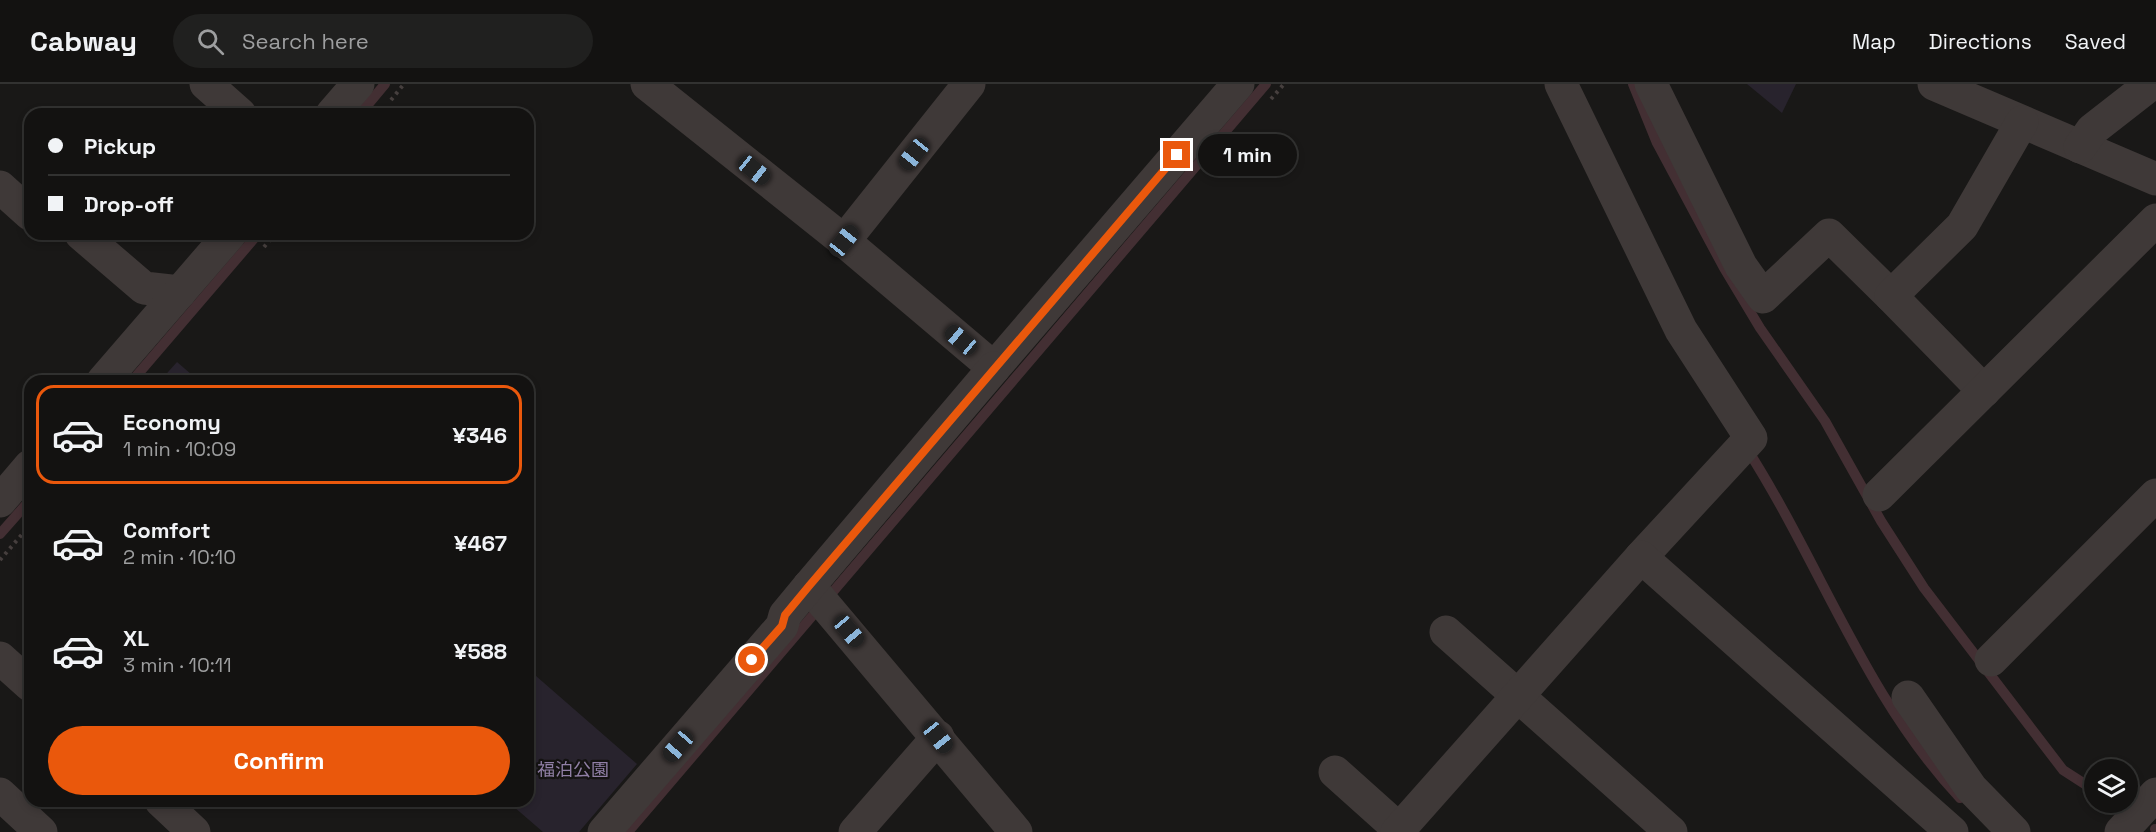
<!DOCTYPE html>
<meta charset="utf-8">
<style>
body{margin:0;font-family:"Space Grotesk","Noto Sans JP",sans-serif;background:#20201f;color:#f1f3f6;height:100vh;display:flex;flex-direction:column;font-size:22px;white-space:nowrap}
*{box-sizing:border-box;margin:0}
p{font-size:20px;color:#9d9e9f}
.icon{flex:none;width:33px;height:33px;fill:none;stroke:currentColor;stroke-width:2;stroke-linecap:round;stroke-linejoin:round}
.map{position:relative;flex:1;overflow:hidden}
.drawer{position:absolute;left:24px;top:291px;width:510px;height:432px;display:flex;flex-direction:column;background:#131211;border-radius:18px;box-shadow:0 3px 9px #0003,0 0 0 2px #323231}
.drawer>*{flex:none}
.banner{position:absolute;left:24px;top:24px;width:510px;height:132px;border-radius:18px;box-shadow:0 3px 9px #0003,0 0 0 2px #323231;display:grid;align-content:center;height:132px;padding:0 24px;background:#131211}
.tools{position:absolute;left:2084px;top:675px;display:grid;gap:12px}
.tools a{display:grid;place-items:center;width:54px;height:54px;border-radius:50%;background:#131211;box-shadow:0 3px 9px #0003,0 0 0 2px #323231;font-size:30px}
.end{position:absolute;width:27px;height:27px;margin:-14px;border:8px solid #ea580c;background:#fff;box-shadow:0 0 0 3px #fff}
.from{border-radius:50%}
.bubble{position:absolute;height:42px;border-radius:21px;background:#131211;box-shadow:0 3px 9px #0003,0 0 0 2px #323231;font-size:20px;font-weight:800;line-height:42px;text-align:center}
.car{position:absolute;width:18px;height:36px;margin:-18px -9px;border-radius:8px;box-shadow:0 0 4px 2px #0007;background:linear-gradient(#222 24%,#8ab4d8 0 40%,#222 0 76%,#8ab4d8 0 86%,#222 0)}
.banner b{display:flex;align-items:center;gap:21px;height:57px;font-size:22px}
.banner b+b{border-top:2px solid #323231}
.banner i{width:15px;height:15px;background:#f1f3f6}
ul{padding:10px 0 0;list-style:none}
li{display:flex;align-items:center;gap:18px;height:99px;margin:0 12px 9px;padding:0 12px;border:3px solid transparent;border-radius:18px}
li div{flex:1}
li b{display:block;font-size:22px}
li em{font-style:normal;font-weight:800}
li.active{border-color:#ea580c}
li>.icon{width:54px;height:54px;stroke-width:1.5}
.cta{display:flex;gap:12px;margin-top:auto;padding:12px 24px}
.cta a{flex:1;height:69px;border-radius:36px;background:#ea580c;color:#fff;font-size:24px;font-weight:800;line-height:69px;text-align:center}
header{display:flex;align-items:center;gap:36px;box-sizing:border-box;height:84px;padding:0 30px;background:#131211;border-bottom:2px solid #323231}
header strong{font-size:28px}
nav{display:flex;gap:33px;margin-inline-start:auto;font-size:21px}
.search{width:420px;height:54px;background:#20201f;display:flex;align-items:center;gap:15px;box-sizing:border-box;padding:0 21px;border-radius:33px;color:#9d9e9f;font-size:22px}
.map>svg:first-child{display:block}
.green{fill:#28232d}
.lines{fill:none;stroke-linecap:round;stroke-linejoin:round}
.stream{stroke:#432f33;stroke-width:10}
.path{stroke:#463f3e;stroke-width:4;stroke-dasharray:3 4.5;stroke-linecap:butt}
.minor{stroke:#3f3938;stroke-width:33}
.route{stroke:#ea580c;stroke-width:8}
.labels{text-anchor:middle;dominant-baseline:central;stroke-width:4.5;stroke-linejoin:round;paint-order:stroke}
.park-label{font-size:18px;fill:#907fa5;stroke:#141312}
</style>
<header>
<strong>Cabway</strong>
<div class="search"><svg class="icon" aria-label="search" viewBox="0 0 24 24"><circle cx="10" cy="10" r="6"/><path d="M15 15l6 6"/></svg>Search here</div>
<nav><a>Map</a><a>Directions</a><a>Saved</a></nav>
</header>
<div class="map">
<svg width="2156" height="748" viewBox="0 0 2156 748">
<rect width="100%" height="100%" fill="#191817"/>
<g class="green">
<path d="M1747 0H1796L1782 29Z"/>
<path d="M177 278 199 297H160Z"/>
<path d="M528 585 637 680 579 748H543L507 717H528Z"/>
</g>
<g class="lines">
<g class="stream">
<path d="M1633 0 1657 59 1724 184 1760 244 1825 337 1881 437 1924 504 2063 686 2094 706"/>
<path d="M360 30 385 0"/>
<path d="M132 297 258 150"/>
<path d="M1747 365C1820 479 1866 614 1960 714"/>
<path d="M0 450 30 416"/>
<path d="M2114 718 2119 721"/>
<path d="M2155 745H2156"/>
<path d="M628 748 1266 0"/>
</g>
<g class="path">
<path d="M1271 15 1284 0"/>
<path d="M391 16 404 0"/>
<path d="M264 163 275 150"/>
<path d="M0 476 30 441"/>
</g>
<g class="minor">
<path d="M206 0 240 30"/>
<path d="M647 0 844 157 994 284 1238 0"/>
<path d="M1561 0 1681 246 1751 354 1641 473"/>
<path d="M1651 0 1741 182 1763 213 1829 151 1891 212"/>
<path d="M1934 0 2156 95"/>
<path d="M332 30 358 0"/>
<path d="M2080 63 2092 46 2151 0"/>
<path d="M0 103 30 130"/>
<path d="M81 150 144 204 180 208"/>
<path d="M844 157 969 0"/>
<path d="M103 297 230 150"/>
<path d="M1984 307 1891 212 1962 142 2022 38"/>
<path d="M1879 411 2156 136"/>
<path d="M0 417 30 382"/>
<path d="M809 502 1016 748"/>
<path d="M1446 548 1671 748"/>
<path d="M0 574 30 601"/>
<path d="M1991 576 2156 411"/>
<path d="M1908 613 1971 704 2014 748"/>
<path d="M1335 688 1402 748"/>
<path d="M0 710 41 748"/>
<path d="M161 717 194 748"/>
<path d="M604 748 782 542 785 531 809 502 994 284"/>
<path d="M855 748 938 653"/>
<path d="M1397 748 1641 473 1952 748"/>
<path d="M2121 748 2156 710"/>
</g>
</g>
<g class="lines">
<path class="route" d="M752 576 782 542 785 531 809 502 1177 71"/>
</g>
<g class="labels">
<g class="park-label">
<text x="573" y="685">福泊公園</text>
</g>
</g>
</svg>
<div class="tools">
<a><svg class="icon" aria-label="layers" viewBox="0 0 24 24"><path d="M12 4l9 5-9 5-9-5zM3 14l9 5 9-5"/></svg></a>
</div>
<i class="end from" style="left:752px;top:576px"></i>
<i class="end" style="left:1177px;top:71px"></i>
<div class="bubble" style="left:1198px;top:50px;width:99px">1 min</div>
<i class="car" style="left:914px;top:70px;rotate:219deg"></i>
<i class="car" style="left:754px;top:86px;rotate:129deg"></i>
<i class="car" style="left:844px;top:157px;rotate:39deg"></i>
<i class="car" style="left:961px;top:256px;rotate:310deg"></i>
<i class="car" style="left:849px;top:547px;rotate:140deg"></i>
<i class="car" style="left:938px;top:653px;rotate:141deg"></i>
<i class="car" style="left:678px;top:662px;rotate:221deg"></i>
<div class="banner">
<b><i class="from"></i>Pickup</b>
<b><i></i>Drop-off</b>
</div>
<section class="drawer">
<ul>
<li class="active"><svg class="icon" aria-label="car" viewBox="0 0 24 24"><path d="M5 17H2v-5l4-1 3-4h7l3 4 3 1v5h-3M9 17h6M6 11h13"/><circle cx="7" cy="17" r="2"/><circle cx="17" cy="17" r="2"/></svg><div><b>Economy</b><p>1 min · 10:09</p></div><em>¥346</em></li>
<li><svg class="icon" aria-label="car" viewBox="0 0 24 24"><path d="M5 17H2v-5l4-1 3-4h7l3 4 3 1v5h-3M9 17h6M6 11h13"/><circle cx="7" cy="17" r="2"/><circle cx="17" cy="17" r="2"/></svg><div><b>Comfort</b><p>2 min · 10:10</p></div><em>¥467</em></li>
<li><svg class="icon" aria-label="car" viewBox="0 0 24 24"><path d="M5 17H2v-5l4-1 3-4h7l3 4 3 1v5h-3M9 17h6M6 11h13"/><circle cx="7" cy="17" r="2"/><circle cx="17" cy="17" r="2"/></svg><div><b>XL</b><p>3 min · 10:11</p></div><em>¥588</em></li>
</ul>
<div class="cta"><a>Confirm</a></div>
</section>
</div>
